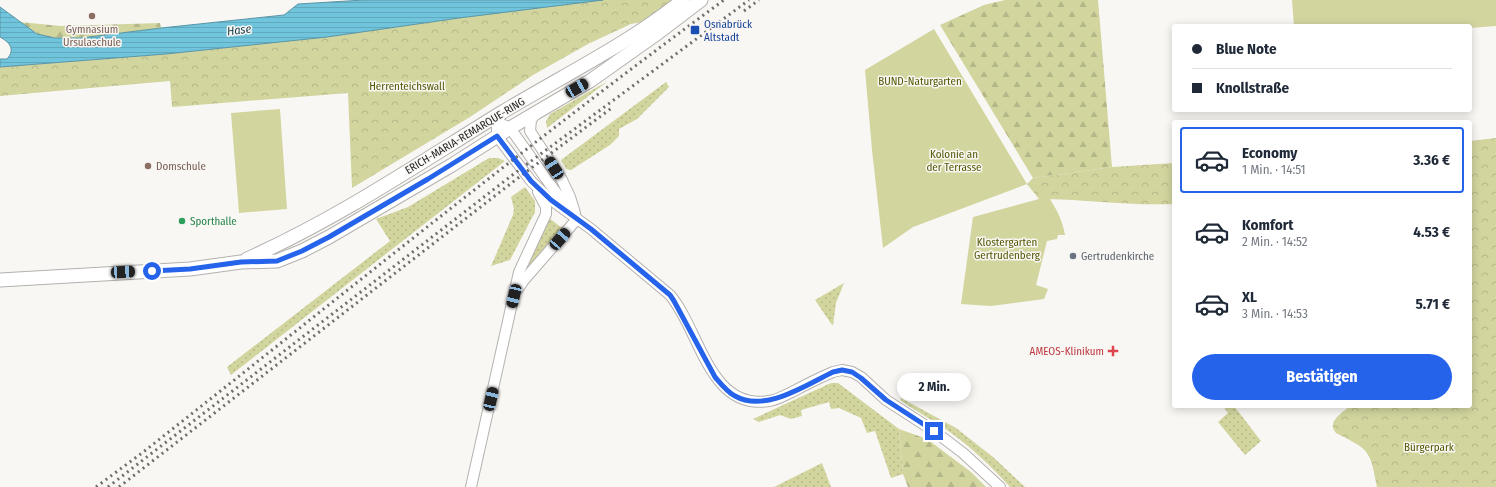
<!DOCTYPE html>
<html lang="de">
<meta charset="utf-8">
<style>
body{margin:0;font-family:"Fira Sans Condensed",sans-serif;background:#f2f2f3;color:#1f2937;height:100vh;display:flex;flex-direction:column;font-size:15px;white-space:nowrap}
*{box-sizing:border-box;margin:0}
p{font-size:13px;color:#747a83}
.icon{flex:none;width:22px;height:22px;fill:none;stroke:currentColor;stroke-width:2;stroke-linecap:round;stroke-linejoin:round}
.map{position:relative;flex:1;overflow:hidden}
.details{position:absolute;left:1172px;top:120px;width:300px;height:288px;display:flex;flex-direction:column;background:#fff;border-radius:4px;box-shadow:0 2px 10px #0003}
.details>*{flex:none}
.hud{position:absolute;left:1172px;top:24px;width:300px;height:88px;border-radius:4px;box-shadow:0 2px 10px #0003;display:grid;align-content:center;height:88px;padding:0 20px;background:#fff}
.end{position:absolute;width:18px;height:18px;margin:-9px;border:5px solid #2563eb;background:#fff;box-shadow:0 0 0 2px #fff}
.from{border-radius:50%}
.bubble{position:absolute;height:28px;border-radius:14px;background:#fff;box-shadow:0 2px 10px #0003;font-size:13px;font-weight:700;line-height:28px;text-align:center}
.car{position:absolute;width:12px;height:24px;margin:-12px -6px;border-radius:5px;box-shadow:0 0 3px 1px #0007;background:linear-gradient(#222 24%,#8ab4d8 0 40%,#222 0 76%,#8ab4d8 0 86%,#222 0)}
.hud b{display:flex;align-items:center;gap:14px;height:38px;font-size:15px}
.hud b+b{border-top:1px solid #e0e1e3}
.hud i{width:10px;height:10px;background:#1f2937}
ul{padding:7px 0 0;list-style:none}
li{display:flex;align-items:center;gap:12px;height:66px;margin:0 8px 6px;padding:0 12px;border:2px solid transparent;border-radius:4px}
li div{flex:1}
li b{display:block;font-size:15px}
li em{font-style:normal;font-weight:700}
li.active{border-color:#2563eb}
li>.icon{width:36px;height:36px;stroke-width:1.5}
.action{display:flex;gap:8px;margin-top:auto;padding:8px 20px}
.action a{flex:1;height:46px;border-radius:24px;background:#2563eb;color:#fff;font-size:16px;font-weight:700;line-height:46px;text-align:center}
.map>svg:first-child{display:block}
.grass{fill:url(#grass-dots)}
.forest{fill:url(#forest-firs)}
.park{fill:url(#park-crowns)}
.garden{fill:#d2d59e}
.water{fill:url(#water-rules);stroke:#5a95a5}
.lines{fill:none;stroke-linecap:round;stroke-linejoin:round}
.tertiary-casing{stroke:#b4b1af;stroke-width:12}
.primary-casing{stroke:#b4b1af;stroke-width:15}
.tertiary{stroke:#fff;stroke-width:10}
.primary{stroke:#fff;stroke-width:13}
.rail{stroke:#706e6d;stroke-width:3;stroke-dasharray:2 4;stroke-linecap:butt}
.route{stroke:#2563eb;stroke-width:5}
.education-dot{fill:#8d6e63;stroke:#f9f7f4;stroke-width:1.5}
.transit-dot{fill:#1a4fb4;stroke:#f9f7f4;stroke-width:1.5}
.leisure-dot{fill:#2e9e5b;stroke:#f9f7f4;stroke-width:1.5}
.worship-dot{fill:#6b7280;stroke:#f9f7f4;stroke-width:1.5}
.health-dot{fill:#e0444e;stroke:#f9f7f4;stroke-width:1.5}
.labels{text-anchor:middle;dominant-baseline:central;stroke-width:3;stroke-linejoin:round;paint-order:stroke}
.transit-label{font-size:11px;fill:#164399;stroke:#f9f7f4;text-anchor:start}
.education-label{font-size:11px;fill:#785e54;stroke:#f9f7f4}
.park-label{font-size:11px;fill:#565704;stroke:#f9f7f4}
.street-label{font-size:11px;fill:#262524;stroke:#f9f7f4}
.leisure-label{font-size:11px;fill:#27864d;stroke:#f9f7f4;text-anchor:start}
.worship-label{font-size:11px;fill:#5b616d;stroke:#f9f7f4;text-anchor:start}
.health-label{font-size:11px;fill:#be3a42;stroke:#f9f7f4;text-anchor:end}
.water-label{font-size:12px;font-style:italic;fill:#143c47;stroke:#f9f7f4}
</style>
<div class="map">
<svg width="1496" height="487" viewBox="0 0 1496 487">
<defs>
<pattern id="grass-dots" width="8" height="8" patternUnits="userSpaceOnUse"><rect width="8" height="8" fill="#d2d59e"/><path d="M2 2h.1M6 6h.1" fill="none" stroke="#b4b788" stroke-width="1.8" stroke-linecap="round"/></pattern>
<pattern id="forest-firs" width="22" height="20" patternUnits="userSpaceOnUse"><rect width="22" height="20" fill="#d2d59e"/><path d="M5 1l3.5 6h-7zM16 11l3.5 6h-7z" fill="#b4b788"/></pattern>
<pattern id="park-crowns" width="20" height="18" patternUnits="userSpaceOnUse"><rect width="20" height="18" fill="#d2d59e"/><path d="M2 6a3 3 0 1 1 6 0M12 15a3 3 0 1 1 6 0" fill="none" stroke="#b4b788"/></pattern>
<pattern id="water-rules" width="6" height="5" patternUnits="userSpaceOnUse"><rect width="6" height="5" fill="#70c5dc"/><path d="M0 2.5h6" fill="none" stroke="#61a9bd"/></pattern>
</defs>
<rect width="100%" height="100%" fill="#f9f7f4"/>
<g class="grass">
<path d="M608 81 547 128 546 121 550 114Z"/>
<path d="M666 82 669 87 637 119 619 129V136L610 145 571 170 566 169 561 160Z"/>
<path d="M489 158H498L505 161 231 375 227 367 390 241 376 219 408 207Z"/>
<path d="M525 187 535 201V212L510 260 491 266 513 215 514 209 511 197Z"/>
<path d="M549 218 562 228 531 265 528 263Z"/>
<path d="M844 283 836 303 833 325H832L815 300Z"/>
<path d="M831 383H838L899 429 903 474 891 478 875 431 867 433 861 418 839 408 831 409 829 402 801 410 802 416 791 419 780 415 759 422 753 419Z"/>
<path d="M901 398 956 428 993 457 1025 487H1010C991 466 970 446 947 430 931 419 915 411 900 400Z"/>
<path d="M1223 406H1234L1261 441 1245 455 1218 422 1228 413Z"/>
<path d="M822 463 831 487H774Z"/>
</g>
<g class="forest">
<path d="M1005 0H1098L1112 167 1033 178 940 25 984 5Z"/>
<path d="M20 22 61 26 160 23 161 28C128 32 68 46 38 34 32 31 26 26 20 22Z"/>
<path d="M899 429 927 439 971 472 986 487H908L903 474Z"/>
</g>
<g class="park">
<path d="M603 0H673L642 22 631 24 588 44 533 75 470 117 352 188 348 93 172 107 170 81 0 96V67L166 54 327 37 459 18Z"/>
<path d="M1496 138V487H1377C1370 450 1370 450 1336 433 1326 422 1342 413 1350 406H1470V141Z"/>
<path d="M1174 163V204C1129 206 1084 199 1039 199L1027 184 1033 178 1112 167Z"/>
</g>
<g class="garden">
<path d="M1292 0H1496V26L1470 28V26H1294Z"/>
<path d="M934 29 1027 184 913 227 883 248 872 150 865 70Z"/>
<path d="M280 109 287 209 239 213 231 113Z"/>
<path d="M1039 199H1050C1057 210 1063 222 1065 235H1058L1057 239 1047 241 1036 285 1048 289 1044 299 991 306 961 304 973 217Z"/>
</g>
<path class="water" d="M364 0H603L459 18 327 37 166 54 0 67V59H7C16 49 9 42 0 37V7L37 34 55 38H81L161 28 284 15 298 4Z"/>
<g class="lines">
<defs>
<g id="tertiary">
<path d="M503 112 497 122V136L531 181 551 200 591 229 670 295C700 330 709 411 769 401 777 400 785 395 792 392 805 385 819 378 833 372L842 370 852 372 861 377 886 400 934 431 963 453 1000 487"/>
<path d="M536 113 531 120 530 131 562 180 570 197 575 213"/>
<path d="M504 125 510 128 552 187 569 209"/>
<path d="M518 289 524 280 577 219"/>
<path d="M471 487 519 272 546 214V207L538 192"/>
</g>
<g id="primary">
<path d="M247 259C337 219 418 164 501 113 562 76 627 45 683 0"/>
<path d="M0 280 190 269 241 262 277 261 302 251 329 237 452 165 510 128 590 81 655 35 701 0"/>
</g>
</defs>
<use href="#tertiary" class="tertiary-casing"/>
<use href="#primary" class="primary-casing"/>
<use href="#tertiary" class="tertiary"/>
<use href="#primary" class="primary"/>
<g class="rail">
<path d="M744 11 759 0"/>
<path d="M96 487 142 453C335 301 526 145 724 0"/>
<path d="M108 487 515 173 749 0"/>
<path d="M119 487 518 178 613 107"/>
</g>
</g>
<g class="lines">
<path class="route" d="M152 271 190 269 241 262 277 261 302 251 329 237 428 179 497 136 531 181 551 200 591 229 670 295 674 301 715 377C721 384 727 392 735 396 765 413 806 385 833 372L842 370 852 372 861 378 886 400 934 431"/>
</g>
<g class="education-dot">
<circle cx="92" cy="16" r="4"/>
<circle cx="148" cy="166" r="4"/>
</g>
<rect class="transit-dot" x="690" y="25" width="10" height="10" rx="2"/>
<circle class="leisure-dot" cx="182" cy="221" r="4"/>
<circle class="worship-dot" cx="1073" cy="256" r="4"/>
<path class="health-dot" d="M1111 345h4v4h4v4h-4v4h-4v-4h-4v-4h4z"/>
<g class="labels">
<g class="transit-label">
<text x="704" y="24">Osnabrück<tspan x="704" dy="13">Altstadt</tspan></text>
</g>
<g class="education-label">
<text x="92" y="29">Gymnasium<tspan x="92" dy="13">Ursulaschule</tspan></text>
<text x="156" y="166" text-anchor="start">Domschule</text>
</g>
<g class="park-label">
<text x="920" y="81">BUND-Naturgarten</text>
<text x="407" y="86">Herrenteichswall</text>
<text x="954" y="154">Kolonie an<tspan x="954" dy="13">der Terrasse</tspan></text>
<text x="1007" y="242">Klostergarten<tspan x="1007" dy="13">Gertrudenberg</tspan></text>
<text x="1429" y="447">Bürgerpark</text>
</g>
<g class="street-label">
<text transform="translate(465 136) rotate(-31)">ERICH-MARIA-REMARQUE-RING</text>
</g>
<g class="leisure-label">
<text x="190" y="221">Sporthalle</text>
</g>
<g class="worship-label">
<text x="1081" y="256">Gertrudenkirche</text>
</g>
<g class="health-label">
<text x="1104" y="351">AMEOS-Klinikum</text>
</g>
<g class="water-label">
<text transform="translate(239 30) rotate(-7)">Hase</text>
</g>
</g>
</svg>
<i class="end from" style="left:152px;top:271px"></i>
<i class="end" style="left:934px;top:431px"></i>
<div class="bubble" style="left:897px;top:373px;width:74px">2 Min.</div>
<i class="car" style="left:577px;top:88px;rotate:60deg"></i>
<i class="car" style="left:554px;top:168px;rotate:327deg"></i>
<i class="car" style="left:560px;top:239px;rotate:41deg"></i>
<i class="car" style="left:123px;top:272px;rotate:87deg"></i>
<i class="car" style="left:514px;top:296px;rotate:193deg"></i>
<i class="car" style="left:491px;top:399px;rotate:13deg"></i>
<div class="hud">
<b><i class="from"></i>Blue Note</b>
<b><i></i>Knollstraße</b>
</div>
<section class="details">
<ul>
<li class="active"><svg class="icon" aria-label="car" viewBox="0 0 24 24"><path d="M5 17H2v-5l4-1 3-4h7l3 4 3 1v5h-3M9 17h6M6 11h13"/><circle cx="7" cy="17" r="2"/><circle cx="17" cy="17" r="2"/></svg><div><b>Economy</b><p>1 Min. · 14:51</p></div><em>3.36 €</em></li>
<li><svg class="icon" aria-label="car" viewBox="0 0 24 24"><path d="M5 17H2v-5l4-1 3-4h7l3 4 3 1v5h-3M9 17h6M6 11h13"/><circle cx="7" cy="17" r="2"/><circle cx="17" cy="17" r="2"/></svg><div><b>Komfort</b><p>2 Min. · 14:52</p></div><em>4.53 €</em></li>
<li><svg class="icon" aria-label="car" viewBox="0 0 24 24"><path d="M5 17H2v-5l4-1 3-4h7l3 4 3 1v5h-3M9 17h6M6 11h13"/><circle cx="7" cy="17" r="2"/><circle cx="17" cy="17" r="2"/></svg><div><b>XL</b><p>3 Min. · 14:53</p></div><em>5.71 €</em></li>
</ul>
<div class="action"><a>Bestätigen</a></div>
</section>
</div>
